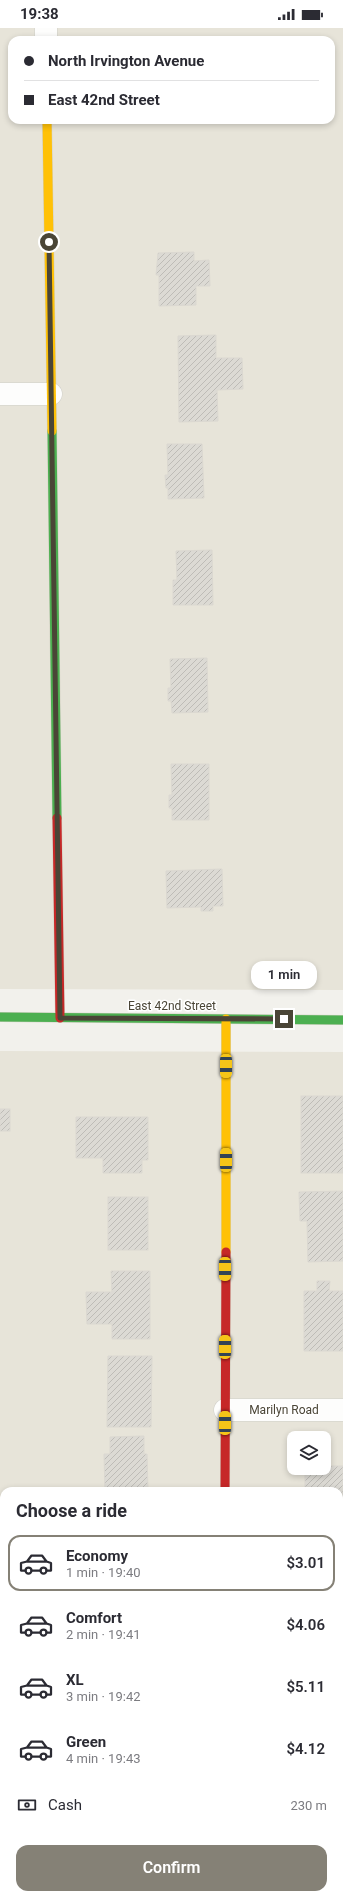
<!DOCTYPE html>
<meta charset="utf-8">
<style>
body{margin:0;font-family:Roboto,sans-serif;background:#f2f2f3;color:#2b2b33;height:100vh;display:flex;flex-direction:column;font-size:15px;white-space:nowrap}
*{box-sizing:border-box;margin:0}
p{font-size:13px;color:#7c7c81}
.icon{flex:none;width:22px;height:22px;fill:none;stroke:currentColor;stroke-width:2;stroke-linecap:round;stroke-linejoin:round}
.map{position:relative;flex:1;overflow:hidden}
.sheet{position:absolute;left:0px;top:1459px;width:343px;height:412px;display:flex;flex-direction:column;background:#fff;border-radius:12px 12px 0 0;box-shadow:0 2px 6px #0003}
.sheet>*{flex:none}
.banner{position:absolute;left:8px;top:8px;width:327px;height:88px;border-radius:12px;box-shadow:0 2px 6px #0003;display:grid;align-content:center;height:88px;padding:0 16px;background:#fff}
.buttons{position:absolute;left:287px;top:1403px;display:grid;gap:8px}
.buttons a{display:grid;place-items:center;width:44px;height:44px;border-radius:8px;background:#fff;box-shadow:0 2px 6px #0003;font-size:20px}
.end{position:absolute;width:18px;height:18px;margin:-9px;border:5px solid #4a4536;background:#fff;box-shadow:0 0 0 2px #fff}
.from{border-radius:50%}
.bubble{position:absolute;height:28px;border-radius:12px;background:#fff;box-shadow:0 2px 6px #0003;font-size:13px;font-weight:600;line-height:28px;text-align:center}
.car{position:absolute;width:12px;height:24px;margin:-12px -6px;border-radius:5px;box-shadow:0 0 3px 1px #0007;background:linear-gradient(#f5c518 24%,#345 0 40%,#f5c518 0 76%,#345 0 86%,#f5c518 0)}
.banner b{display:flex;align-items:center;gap:14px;height:38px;font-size:15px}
.banner b+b{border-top:1px solid #e1e1e2}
.banner i{width:10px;height:10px;background:#2b2b33}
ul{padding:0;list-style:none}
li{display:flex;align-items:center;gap:12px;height:56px;margin:0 8px 6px;padding:0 8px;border:2px solid transparent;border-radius:12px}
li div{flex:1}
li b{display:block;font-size:15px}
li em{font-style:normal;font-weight:600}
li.current{border-color:#858176}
li>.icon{width:36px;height:36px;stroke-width:1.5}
h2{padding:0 16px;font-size:18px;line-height:48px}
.pay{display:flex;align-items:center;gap:10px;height:44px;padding:0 16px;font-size:15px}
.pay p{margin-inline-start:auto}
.cta{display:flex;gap:8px;margin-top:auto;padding:8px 16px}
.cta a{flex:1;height:46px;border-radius:12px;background:#858176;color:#fff;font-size:16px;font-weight:600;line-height:46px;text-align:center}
.status{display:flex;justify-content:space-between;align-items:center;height:28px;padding:0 20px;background:#fff;direction:ltr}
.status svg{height:11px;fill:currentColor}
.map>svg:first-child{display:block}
.residential{fill:#e7e4d9;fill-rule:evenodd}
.forest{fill:url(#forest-crowns)}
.building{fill:url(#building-hatch);stroke:#dbd8d1}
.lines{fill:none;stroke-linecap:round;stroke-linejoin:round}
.street-casing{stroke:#d0cfc9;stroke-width:23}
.fast-casing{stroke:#d2d0c2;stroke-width:10}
.slow-casing{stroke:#d2d0c2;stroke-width:10}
.jam-casing{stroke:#d2d0c2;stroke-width:10}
.street{stroke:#fdfdfc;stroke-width:22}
.fast{stroke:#4caf50;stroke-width:9}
.slow{stroke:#ffc107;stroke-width:9}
.jam{stroke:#c62828;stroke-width:9}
.route{stroke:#4a4536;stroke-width:5}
.labels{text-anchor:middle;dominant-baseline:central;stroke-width:3;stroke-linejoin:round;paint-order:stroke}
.street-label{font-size:12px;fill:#4a4536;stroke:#fff}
</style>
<div class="status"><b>19:38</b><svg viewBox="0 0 49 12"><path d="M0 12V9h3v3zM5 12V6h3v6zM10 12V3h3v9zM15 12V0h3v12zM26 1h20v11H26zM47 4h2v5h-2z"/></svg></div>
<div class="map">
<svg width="343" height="1871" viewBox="0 0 343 1871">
<defs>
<pattern id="forest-crowns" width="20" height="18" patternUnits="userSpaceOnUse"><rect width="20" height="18" fill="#dbefca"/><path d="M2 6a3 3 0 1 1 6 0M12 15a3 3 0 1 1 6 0" fill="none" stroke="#bdceae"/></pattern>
<pattern id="building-hatch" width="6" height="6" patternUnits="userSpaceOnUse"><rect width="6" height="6" fill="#dcdad4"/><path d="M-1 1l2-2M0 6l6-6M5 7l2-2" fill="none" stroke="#bebcb7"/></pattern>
</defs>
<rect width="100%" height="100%" fill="#f2f1ec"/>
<g class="residential">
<path d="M0 0H343V962L0 961ZM12 12H331V92H12Z"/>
<path d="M0 1023 343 1024V1871H248V1867H339V1463H4V1796L0 1797ZM294 1410H324V1440H294Z"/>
</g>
<path class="forest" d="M20 1867H197V1871H2Z"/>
<g class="building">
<path d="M194 224V233L209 232 210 258H196V277L159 278V247H156L158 225Z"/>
<path d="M216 307V330H242L243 361 217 362 218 393 179 394 178 308Z"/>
<path d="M167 416H202L204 470 168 471V460H166L165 447H168Z"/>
<path d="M212 522 213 577H173V552H177L176 523Z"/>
<path d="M207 630 208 684 172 685 171 673H168V660H171L170 631Z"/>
<path d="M171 736H209V792H172V780H169V767H172Z"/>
<path d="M222 841 223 878H213V883H201V879L167 880 166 843Z"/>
<rect x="301" y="1068" width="42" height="77"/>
<rect x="0" y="1081" width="10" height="22"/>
<path d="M76 1089H148V1132H142V1145H103V1130H76Z"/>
<path d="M343 1163V1233L308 1234 307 1193H300L299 1164Z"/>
<rect x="108" y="1169" width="40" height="53"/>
<path d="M111 1243H150V1311H112V1296H87L86 1264H112Z"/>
<path d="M317 1253H330L329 1263H343V1323H304V1263H317Z"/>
<path d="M108 1328H152L151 1399H107Z"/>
<path d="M144 1408V1426H147L148 1463H105L104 1426H110V1409Z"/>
<path d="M324 1438H343V1492H339V1463H305V1440H324Z"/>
<rect x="339" y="1521" width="4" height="89"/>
<rect x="339" y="1636" width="4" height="70"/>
<path d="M4 1712V1755H0V1713Z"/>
<path d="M339 1865H343V1871H268V1867H339Z"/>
</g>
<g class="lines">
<defs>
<g id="street">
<path d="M46 0V12"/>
<path d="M0 366H51"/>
<path d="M225 1382H343"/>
<path d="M339 1770H343"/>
<path d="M0 1834 4 1833"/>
<path d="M224 1867V1871"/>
</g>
<g id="fast">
<path d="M52 403 57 790"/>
<path d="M0 989 343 992"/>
</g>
<g id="slow">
<path d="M47 92 52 403"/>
<path d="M226 1224V991"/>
</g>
<g id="jam">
<path d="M57 790 60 990"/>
<path d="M225 1463 226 1224"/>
</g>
</defs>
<use href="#street" class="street-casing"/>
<use href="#fast" class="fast-casing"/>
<use href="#slow" class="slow-casing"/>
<use href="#jam" class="jam-casing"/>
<use href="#street" class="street"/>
<use href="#fast" class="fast"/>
<use href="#slow" class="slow"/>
<use href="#jam" class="jam"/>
</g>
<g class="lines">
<path class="route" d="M49 214 60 990 284 991"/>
</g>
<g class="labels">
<g class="street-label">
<text x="172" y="978">East 42nd Street</text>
<text x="284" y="1382">Marilyn Road</text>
</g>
</g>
</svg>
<div class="buttons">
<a><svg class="icon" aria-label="layers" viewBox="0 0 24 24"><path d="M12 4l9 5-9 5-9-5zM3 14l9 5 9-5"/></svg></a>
</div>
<i class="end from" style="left:49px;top:214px"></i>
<i class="end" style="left:284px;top:991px"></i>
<div class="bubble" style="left:251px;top:933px;width:66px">1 min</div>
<i class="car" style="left:226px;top:1038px;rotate:180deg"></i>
<i class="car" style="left:226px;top:1132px;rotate:0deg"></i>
<i class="car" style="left:225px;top:1241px;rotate:180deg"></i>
<i class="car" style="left:225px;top:1319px;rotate:0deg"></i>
<i class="car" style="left:225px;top:1395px;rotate:0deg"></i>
<div class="banner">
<b><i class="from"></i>North Irvington Avenue</b>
<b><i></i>East 42nd Street</b>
</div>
<section class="sheet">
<h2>Choose a ride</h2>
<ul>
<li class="current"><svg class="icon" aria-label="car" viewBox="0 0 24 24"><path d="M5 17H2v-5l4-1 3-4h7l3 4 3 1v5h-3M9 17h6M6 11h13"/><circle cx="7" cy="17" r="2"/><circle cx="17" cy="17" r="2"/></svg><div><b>Economy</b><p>1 min · 19:40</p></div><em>$3.01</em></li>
<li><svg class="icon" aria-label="car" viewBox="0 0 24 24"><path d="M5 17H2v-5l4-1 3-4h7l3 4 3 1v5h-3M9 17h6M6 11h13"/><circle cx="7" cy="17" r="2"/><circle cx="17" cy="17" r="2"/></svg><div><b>Comfort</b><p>2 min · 19:41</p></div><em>$4.06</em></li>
<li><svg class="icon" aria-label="car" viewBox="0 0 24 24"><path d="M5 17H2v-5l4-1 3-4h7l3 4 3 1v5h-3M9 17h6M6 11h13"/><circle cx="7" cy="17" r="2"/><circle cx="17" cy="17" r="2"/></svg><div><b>XL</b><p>3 min · 19:42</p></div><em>$5.11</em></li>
<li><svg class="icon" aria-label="car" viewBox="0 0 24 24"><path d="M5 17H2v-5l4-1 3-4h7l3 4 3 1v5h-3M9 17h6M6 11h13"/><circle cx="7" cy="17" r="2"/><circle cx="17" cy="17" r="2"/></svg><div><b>Green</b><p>4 min · 19:43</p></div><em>$4.12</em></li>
</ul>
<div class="pay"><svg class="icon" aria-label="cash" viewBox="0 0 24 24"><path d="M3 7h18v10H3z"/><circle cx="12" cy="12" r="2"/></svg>Cash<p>230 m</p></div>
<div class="cta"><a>Confirm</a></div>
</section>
</div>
